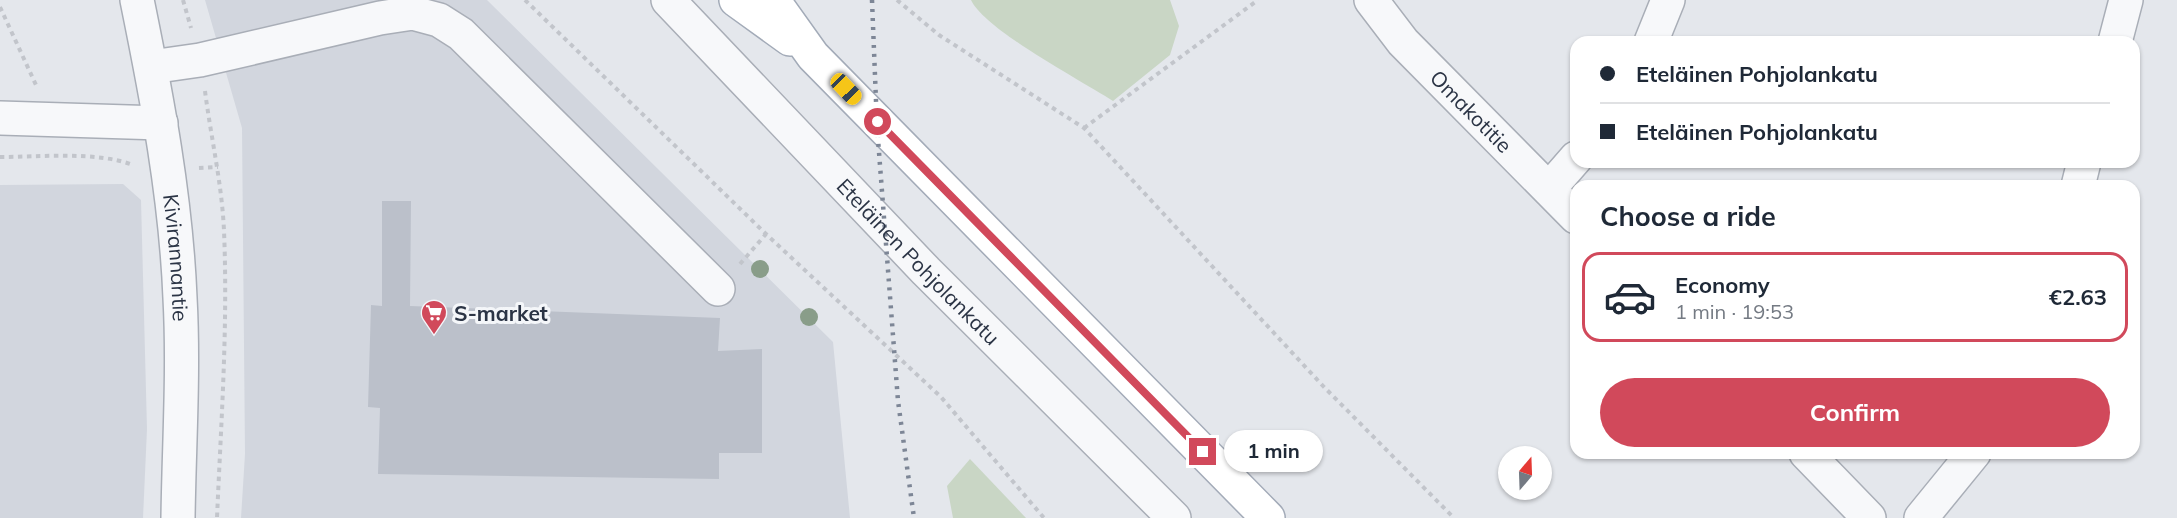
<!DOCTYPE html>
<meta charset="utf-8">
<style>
body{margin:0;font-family:Mulish,sans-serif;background:#f6f6f7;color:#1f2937;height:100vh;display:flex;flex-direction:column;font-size:22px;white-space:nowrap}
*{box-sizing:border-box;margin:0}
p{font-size:20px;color:#747a83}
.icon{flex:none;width:33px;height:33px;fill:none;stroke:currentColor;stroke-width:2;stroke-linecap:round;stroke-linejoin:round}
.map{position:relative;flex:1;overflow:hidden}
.side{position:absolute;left:1570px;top:180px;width:570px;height:279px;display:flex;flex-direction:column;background:#fff;border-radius:18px;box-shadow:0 2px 4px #0004}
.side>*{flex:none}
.hud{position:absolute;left:1570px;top:36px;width:570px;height:132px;border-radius:18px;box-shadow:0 2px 4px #0004;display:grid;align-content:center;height:132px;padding:0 30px;background:#fff}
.needle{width:39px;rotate:19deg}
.tools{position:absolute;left:1498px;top:446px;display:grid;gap:12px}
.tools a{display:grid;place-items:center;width:54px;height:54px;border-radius:50%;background:#fff;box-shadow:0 2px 4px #0004;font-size:30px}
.end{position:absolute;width:27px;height:27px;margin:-14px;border:8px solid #d1495b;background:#fff;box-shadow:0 0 0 3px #fff}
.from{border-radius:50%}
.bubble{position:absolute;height:42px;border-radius:21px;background:#fff;box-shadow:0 2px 4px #0004;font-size:20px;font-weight:700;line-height:42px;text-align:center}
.car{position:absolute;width:18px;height:36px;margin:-18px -9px;border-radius:8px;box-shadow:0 0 4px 2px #0007;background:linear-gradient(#f5c518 24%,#345 0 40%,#f5c518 0 76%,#345 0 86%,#f5c518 0)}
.hud b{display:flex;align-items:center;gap:21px;height:57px;font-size:22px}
.hud b+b{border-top:2px solid #e0e1e3}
.hud i{width:15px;height:15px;background:#1f2937}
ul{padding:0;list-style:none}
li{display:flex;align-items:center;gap:18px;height:90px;margin:0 12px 9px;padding:0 18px;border:3px solid transparent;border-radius:18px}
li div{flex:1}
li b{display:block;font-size:22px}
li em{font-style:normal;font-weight:700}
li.selected{border-color:#d1495b}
li>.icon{width:54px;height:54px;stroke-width:1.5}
h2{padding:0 30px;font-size:27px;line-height:72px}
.action{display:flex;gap:12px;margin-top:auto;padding:12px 30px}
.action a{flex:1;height:69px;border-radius:36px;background:#d1495b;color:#fff;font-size:24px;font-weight:700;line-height:69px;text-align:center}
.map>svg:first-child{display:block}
.built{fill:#d2d6de}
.green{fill:#c9d6c5}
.building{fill:#bbc0ca}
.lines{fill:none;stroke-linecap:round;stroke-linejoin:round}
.minor-casing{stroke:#a9aeb7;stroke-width:36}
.major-casing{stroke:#a3abb8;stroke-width:36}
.path{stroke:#c2c5cb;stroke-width:4;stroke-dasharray:4.5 4.5;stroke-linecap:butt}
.minor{stroke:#f7f8fa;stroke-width:33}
.major{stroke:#fff;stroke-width:33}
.rail{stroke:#7d8696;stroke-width:4.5;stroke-dasharray:3 6;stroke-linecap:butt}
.tree{fill:#899d89}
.route{stroke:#d1495b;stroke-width:8}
.labels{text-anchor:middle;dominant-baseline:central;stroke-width:6;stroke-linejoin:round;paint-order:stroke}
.street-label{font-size:21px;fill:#2b3445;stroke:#f4f6f9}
.poi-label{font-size:21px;font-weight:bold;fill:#2b3445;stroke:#f4f6f9;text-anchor:start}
</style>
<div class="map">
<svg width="2177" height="518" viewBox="0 0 2177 518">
<rect width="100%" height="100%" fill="#e4e7ec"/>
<g class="built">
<path d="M205 0H487L833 342 850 518H241L245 454 242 128Z"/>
<path d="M123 184 141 200 147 429 143 518H0V185Z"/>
</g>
<g class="green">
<path d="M971 0H1170L1179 26 1170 55 1113 101C1082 81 985 30 971 0Z"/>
<path d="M970 459 1026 518H953L947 486Z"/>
</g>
<path class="building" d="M382 201H411L410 306 720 318 718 351 762 349V453H719V479L378 474 380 408 368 407 371 305 382 306Z"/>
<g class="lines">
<defs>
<g id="minor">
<path id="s1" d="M137 0C157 98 176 198 180 298 184 371 179 445 178 518"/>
<path id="s2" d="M668 0 926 271 1174 518"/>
<path id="s3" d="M1371 0 1403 42 1576 217"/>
<path d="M1651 42 1668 0"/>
<path d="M2115 42 2126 0"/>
<path d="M151 67 200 60 380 18 413 13 439 20 461 34 718 289"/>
<path d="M0 118 161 123"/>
<path d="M2078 186 2084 162"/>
<path d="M1549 189 1576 158"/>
<path d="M1806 453 1869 518"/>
<path d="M1921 518 1974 453"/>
</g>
<g id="major">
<path d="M736 0 790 39"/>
<path d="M773 0 813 56 1268 518"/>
</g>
</defs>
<use href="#minor" class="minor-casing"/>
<use href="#major" class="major-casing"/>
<g class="path">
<path d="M183 0 191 28"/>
<path d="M525 0 766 234 941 397 1044 518"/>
<path d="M897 0 939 35 1084 128 1324 387 1454 518"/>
<path d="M0 7 36 85"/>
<path d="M205 91C211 138 222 184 224 231 228 327 221 423 217 518"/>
<path d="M1084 128 1258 0"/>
<path d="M0 157C39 157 97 151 133 165"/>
<path d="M199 168 218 167"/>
<path d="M740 264 766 234"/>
</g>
<use href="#minor" class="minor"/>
<use href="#major" class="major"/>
<path class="rail" d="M872 0 877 126 898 401 914 518"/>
</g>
<g class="tree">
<circle cx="760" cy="269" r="9"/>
<circle cx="809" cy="317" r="9"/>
</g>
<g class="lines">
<path class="route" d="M878 122 1203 452"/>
</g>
<defs>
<symbol id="supermarket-pin" viewBox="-11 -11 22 30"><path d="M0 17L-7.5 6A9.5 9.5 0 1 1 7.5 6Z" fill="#d1495b" stroke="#f4f6f9"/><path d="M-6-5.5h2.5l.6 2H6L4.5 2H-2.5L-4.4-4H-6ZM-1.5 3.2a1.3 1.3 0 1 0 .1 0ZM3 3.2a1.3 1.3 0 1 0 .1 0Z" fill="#fff"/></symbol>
</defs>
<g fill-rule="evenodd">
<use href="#supermarket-pin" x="419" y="298" width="30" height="40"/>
</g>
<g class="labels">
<g class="street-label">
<text stroke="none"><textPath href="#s3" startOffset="150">Omakotitie</textPath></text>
<text stroke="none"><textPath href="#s1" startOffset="261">Kivirannantie</textPath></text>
<text stroke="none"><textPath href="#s2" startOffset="362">Eteläinen Pohjolankatu</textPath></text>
</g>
<g class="poi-label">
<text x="454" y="313">S-market</text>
</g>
</g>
</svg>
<div class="tools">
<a><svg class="needle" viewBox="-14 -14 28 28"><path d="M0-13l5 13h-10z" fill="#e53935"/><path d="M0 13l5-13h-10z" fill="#747a83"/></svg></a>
</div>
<i class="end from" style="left:878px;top:122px"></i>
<i class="end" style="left:1203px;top:452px"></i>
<div class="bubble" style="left:1224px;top:430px;width:99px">1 min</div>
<i class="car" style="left:846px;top:89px;rotate:136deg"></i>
<div class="hud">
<b><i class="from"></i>Eteläinen Pohjolankatu</b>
<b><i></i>Eteläinen Pohjolankatu</b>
</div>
<section class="side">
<h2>Choose a ride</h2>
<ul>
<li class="selected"><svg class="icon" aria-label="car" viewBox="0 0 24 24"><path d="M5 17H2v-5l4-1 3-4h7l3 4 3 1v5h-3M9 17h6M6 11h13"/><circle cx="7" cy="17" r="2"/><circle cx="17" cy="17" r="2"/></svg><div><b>Economy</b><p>1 min · 19:53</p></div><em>€2.63</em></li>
</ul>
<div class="action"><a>Confirm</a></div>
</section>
</div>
